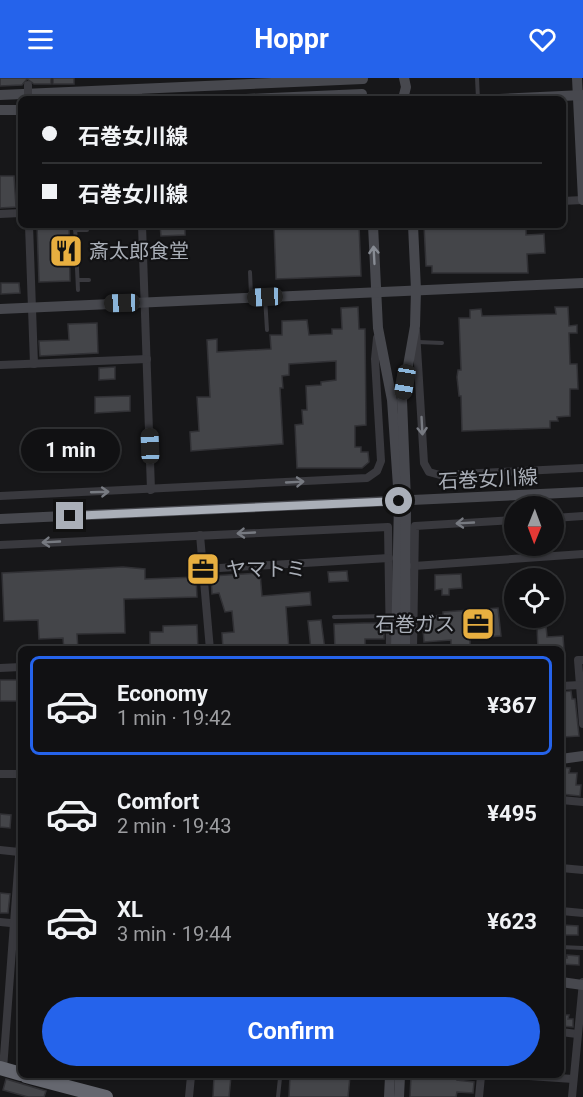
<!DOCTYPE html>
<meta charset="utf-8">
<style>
body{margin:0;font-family:Roboto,"Noto Sans JP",sans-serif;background:#1e1f21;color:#f1f3f6;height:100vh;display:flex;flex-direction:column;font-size:22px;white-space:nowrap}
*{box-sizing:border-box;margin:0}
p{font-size:20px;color:#9c9da0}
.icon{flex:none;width:33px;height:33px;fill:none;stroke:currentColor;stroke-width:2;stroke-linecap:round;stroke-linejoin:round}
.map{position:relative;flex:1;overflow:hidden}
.drawer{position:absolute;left:18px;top:568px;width:546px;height:432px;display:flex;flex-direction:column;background:#111113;border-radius:9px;box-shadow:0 2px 4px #0004,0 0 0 2px #303133}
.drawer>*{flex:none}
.top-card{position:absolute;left:18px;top:18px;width:548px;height:132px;border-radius:9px;box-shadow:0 2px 4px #0004,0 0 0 2px #303133;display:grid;align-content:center;height:132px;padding:0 24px;background:#111113}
.needle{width:39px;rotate:181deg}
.fabs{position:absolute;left:504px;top:418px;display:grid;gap:12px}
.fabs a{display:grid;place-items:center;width:60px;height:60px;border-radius:50%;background:#111113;box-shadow:0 2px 4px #0004,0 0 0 2px #303133;font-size:30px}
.end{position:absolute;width:27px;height:27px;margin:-14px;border:8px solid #aaafb8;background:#111;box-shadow:0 0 0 3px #111}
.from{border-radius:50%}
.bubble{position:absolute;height:42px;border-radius:21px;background:#111113;box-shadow:0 2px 4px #0004,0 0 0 2px #303133;font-size:20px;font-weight:700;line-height:42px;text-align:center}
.car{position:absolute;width:18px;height:36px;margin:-18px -9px;border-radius:8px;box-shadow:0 0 4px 2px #0007;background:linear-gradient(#222 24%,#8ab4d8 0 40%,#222 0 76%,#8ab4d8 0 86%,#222 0)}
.top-card b{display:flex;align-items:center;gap:21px;height:57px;font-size:22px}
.top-card b+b{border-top:2px solid #303133}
.top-card i{width:15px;height:15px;background:#f1f3f6}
ul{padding:10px 0 0;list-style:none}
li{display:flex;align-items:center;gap:18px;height:99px;margin:0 12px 9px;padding:0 12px;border:3px solid transparent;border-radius:9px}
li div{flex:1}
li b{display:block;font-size:22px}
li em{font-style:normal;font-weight:700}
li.selected{border-color:#2563eb}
li>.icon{width:54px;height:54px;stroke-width:1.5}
.action{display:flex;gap:12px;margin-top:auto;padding:12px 24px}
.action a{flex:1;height:69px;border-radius:36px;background:#2563eb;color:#fff;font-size:24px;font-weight:700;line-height:69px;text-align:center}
header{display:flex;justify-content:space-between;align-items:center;height:78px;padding:0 24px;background:#2563eb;color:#fff;font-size:27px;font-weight:700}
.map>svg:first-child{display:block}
.building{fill:#444549;stroke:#313135;stroke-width:1.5}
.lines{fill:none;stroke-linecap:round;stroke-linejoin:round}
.lane{stroke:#39393e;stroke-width:4}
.street{stroke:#39393e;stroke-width:8}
.secondary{stroke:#47484e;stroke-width:10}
.highway{stroke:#65676f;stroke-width:14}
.street-bridge{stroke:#39393e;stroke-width:8}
.oneway{stroke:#878b93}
.oneway2{stroke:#777a81}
.route{stroke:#aaafb8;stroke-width:8}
.labels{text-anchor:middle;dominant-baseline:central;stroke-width:4.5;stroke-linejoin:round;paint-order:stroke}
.poi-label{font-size:20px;fill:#aaafb8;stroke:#121214;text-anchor:start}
.street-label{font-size:20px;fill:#aaafb8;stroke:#121214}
</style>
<header><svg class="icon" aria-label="menu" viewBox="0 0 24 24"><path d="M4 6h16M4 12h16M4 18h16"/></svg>Hoppr<svg class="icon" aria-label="heart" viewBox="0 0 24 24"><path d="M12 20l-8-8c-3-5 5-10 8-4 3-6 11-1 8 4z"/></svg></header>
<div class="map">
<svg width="583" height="1019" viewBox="0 0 583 1019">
<rect width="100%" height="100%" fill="#171719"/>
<g class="building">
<path d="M0 0H51V6H34L27 1 22 7 0 8Z"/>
<rect x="53" y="0" width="21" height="6"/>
<path d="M0 98H14L16 129 0 130Z"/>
<path d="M37 147H69L70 203 39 204Z"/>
<path d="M160 147H185V157L161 158Z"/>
<path d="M274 147H359L361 198 276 201Z"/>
<path d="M424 147H515L516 151H526V157L544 156 545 175 527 176 528 195H432V188H426Z"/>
<path d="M1 205H19L20 215 1 216Z"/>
<path d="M358 229 359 251H365L366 347 355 348V369H361V374H368L369 384 362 390H297L295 347 303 346 302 332H307L306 308 321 307V304L336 302V283L289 286V297L282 298 283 310H280L283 366 191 373 190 354 199 353 197 319H210L207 262 217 261V274L271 271 270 257H282V243L307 242 309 257 332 256V251H342L341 230Z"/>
<path d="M555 229H568L569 248 577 247V255H569L570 286H577L578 311H570V338L557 339 558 343H550V350L462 353 461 318H459L457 299 458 292H461L459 240H470V232L481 231 482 238 556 236Z"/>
<path d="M97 245 98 275 40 278 39 263 69 262 68 246Z"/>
<path d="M115 289V301L99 302V290Z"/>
<path d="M130 318V333L95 335V319Z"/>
<path d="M123 489 145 491V501L196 499 197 519 124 521 125 555 77 556 78 572H64L63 560 39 561 38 542 4 543 2 495Z"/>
<path d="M347 493 348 503 329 504 328 494Z"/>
<path d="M260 495 262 518 310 514 311 527 286 529 289 572 223 571 222 555 234 554 232 533 225 534 219 515 212 516 211 498Z"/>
<path d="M461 496 462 510 449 511V517H442V511L435 512V497Z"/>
<path d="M498 530 501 558 470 560V572H451V562L424 564 422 539 443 537V534Z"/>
<path d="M321 542 325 572H311L308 543Z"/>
<path d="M364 545H384V561H365V572H335L334 546Z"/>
<path d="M197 547 198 572H150V554H163V548Z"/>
<path d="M537 548H546L547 559 563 558 564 572H538Z"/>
<rect x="0" y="602" width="21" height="21"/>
<path d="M571 613 572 621H575L579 658 563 659 562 614Z"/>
<path d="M561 689 570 690 569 695H577L576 707H581L580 718 561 716Z"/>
<path d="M0 736 11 737 10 750 0 749Z"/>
<path d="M0 815 10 816 8 835H0Z"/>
<path d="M563 847 578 848V857H563Z"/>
<path d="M567 877 579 878V887L561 886V879L567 880Z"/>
<path d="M561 937H569L568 941H573V949L561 948Z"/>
<path d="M214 998H231L229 1019H213Z"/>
<path d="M290 998H350L348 1019H289Z"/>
<path d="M411 998H458L457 1002 474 1004 473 1015 457 1014 456 1019H410Z"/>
<path d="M6 1001 46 1013 44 1019H28L3 1012Z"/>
</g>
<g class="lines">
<g class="lane">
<path d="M477 0 478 21"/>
<path d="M75 147 78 212"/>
<path d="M75 152H87"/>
<path d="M250 194 251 217"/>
<path d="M78 202H89"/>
<path d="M265 219 267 252"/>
<path d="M418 264 442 265"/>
<path d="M334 539 389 538"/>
<path d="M561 869 583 870"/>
<path d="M278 1019 280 1000"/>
</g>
<g class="street">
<path d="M138 11V21"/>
<path d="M562 123 583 122"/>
<path d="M0 136 21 135"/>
<path d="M29 147 34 286"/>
<path d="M142 147 151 412"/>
<path d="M416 253 424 385 429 394 440 397 583 390"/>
<path d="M0 287 147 281"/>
<path d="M0 418 367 400 377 393 381 383 375 281 377 260"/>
<path d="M554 440 583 438"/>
<path d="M200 457 210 572"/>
<path d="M0 467 388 449 390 572"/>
<path d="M414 488 583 476"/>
<path d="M203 491 389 480"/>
<path d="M413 572 415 448 514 442"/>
<path d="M583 582H578L583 646"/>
<path d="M0 590 21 589"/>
<path d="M561 608 580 607"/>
<path d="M0 696H21"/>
<path d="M561 722 583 724"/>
<path d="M0 772 19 774"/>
<path d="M561 790 583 792"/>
<path d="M561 833 583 835"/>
<path d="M0 844 21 846"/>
<path d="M561 954 577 956"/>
<path d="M3 991 21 752"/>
<path d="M529 998 573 1001"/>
<path d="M189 1019 191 998"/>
<path d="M479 1019 481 998"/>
<path d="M572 1019 583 904"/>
</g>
<g class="secondary">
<path d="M577 0 583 122"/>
<path d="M0 17 363 1"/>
<path d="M246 21 362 16"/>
<path d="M403 21 406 9 404 0"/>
<path d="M499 21 583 17"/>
<path d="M0 32H21"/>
<path d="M373 147 378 250 392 322 399 423 396 572"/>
<path d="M0 231 583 205"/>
<path d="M0 441 583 414"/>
<path d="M405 572 406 423 402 322 415 248 416 212 413 147"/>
<path d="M561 681 583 678"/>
<path d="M561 904 583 907"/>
<path d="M389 1019 390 998"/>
<path d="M399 1019 400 998"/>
</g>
<g class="highway">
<path d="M0 990 21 996"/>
<path d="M26 998 106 1019"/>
</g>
<path class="street-bridge" d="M28 7V21"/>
</g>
<defs><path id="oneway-shaft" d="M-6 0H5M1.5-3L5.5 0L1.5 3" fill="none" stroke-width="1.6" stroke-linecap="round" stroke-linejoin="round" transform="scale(1.5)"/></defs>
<use class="oneway" href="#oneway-shaft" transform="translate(374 177) rotate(-93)"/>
<g class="oneway2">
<use href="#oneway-shaft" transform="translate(422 348) rotate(87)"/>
<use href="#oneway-shaft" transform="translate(295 404) rotate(-3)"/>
<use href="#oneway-shaft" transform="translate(100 414) rotate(-2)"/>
<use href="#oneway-shaft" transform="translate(465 445) rotate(177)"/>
<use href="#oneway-shaft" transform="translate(246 455) rotate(177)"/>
<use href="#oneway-shaft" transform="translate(51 464) rotate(177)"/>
</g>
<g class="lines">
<path class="route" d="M70 438 399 423"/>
</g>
<defs>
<symbol id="restaurant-square" viewBox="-11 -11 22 22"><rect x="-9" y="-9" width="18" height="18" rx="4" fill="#e8af40" stroke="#121214"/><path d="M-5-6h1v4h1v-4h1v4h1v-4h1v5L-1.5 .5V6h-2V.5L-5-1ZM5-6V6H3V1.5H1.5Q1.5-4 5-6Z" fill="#111"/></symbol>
<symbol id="office-square" viewBox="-11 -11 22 22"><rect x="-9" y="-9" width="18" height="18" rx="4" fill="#e8af40" stroke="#121214"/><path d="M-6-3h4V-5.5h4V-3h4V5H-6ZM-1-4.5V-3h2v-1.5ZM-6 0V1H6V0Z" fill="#111"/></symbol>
</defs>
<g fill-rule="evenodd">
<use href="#restaurant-square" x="47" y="154" width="38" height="38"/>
<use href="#office-square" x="184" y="472" width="38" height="38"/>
<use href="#office-square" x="459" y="527" width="38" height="38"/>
</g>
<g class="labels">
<g class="poi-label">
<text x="89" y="173">斎太郎食堂</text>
<text x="226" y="491">ヤマトミ</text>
<text x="455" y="546" text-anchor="end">石巻ガス</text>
</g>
<g class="street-label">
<text transform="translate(488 401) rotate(-3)">石巻女川線</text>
</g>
</g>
</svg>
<div class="fabs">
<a><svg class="needle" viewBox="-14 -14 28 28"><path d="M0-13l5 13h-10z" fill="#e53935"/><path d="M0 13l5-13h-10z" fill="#9c9da0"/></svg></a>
<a><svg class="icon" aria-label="locate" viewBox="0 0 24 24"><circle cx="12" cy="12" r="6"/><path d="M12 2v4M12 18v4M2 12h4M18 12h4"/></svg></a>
</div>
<i class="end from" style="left:399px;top:423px"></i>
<i class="end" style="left:70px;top:438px"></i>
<div class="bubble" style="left:21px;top:351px;width:99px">1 min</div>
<i class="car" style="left:265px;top:219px;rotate:267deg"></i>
<i class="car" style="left:122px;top:225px;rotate:268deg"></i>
<i class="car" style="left:405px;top:304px;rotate:190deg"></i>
<i class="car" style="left:150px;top:368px;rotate:358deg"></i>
<div class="top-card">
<b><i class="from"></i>石巻女川線</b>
<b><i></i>石巻女川線</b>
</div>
<section class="drawer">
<ul>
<li class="selected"><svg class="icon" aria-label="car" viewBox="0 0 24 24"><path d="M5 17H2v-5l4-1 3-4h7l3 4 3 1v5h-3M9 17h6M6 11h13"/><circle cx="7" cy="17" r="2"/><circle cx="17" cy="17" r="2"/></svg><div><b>Economy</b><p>1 min · 19:42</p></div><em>¥367</em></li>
<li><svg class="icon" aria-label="car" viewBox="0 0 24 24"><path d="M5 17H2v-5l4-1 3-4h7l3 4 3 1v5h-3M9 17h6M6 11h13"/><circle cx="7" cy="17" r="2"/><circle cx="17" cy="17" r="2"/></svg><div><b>Comfort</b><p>2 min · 19:43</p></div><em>¥495</em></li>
<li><svg class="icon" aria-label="car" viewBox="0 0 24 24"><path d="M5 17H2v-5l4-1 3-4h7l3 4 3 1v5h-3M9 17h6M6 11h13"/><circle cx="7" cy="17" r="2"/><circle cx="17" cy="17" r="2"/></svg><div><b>XL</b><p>3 min · 19:44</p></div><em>¥623</em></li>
</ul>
<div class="action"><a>Confirm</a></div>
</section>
</div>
